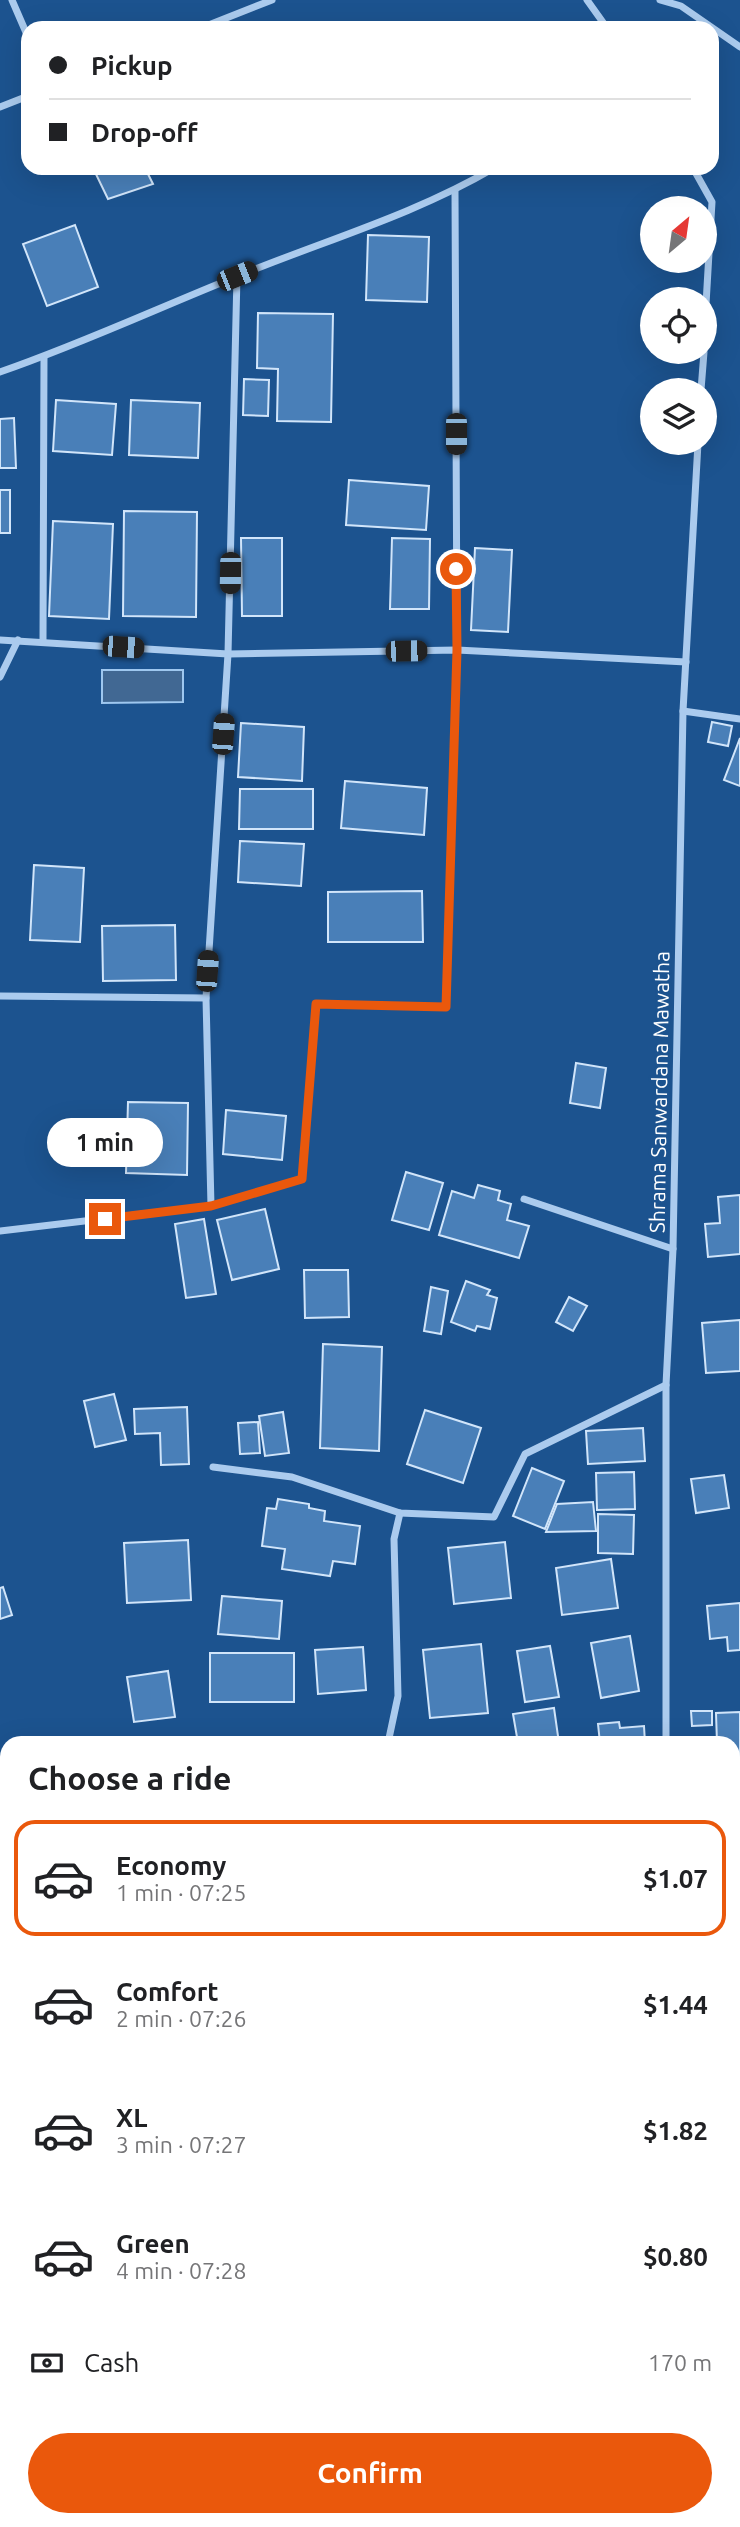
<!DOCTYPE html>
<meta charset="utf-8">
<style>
body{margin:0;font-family:Ubuntu,sans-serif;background:#f2f2f2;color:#202124;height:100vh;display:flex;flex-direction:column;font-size:26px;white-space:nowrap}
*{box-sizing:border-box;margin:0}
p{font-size:23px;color:#757577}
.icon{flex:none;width:38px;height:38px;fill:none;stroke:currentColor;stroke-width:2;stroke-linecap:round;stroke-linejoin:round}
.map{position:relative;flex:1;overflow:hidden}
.panel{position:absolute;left:0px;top:1736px;width:740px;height:791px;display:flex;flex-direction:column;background:#fff;border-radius:21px 21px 0 0;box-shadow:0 7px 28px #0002}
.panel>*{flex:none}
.banner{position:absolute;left:21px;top:21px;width:698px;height:154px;border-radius:21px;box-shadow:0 7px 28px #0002;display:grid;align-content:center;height:154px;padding:0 28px;background:#fff}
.needle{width:46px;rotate:29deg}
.controls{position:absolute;left:640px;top:196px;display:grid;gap:14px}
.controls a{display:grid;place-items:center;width:77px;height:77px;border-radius:50%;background:#fff;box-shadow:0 7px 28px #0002;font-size:35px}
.end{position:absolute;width:32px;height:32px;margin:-16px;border:9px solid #ea580c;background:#fff;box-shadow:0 0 0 4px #fff}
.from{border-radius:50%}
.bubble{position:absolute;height:49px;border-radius:24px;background:#fff;box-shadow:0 7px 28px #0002;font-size:23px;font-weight:700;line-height:49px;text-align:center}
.car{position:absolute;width:21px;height:42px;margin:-21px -10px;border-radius:9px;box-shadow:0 0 5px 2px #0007;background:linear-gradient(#222 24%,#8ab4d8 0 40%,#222 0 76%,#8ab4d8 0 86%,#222 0)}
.banner b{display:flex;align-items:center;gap:24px;height:66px;font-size:26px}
.banner b+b{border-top:2px solid #e0e0e0}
.banner i{width:18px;height:18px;background:#202124}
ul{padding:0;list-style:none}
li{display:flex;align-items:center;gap:21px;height:116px;margin:0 14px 10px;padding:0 14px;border:4px solid transparent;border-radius:21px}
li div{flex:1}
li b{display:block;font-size:26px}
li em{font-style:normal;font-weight:700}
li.on{border-color:#ea580c}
li>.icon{width:63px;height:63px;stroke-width:1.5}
h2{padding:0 28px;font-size:32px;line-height:84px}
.pay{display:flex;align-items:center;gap:18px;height:77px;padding:0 28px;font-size:26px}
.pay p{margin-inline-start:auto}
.button{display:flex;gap:14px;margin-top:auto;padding:14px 28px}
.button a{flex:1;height:80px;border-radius:42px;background:#ea580c;color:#fff;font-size:28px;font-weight:700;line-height:80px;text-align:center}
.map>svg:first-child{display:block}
.water{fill:#416893;stroke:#9ec7ef;stroke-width:2}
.building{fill:#497fb8;stroke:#d1e5fa;stroke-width:2}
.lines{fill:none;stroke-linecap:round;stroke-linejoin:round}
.minor{stroke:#abcbee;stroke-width:7}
.route{stroke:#ea580c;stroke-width:9}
.labels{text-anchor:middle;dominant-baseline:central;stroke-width:5;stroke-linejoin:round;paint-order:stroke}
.street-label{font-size:21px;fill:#fff;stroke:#1c538f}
</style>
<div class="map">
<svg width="740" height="2527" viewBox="0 0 740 2527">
<rect width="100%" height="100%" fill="#1c538f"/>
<path class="water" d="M102 670H183V702L102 703Z"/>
<g class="building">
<path d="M93 168H145L153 184 108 199Z"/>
<path d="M75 225 98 287 47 306 23 244Z"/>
<path d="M368 235 429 237 427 302 366 300Z"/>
<path d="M258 313 333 314 331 422 277 421 278 369 257 368Z"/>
<path d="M244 379 269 380 268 416 243 415Z"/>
<path d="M56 400 116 404 112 455 53 451Z"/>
<path d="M131 400 200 403 198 458 129 455Z"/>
<path d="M14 418 16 468H0V419Z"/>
<path d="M349 480 429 486 426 530 346 525Z"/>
<rect x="0" y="490" width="10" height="43"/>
<path d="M124 511 197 512 196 617 123 616Z"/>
<path d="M53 521 113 524 109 619 49 616Z"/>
<path d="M241 538H282V616H242Z"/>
<path d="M392 538 430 539 429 609H390Z"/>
<path d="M475 548 512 550 508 632 471 630Z"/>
<path d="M712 722 732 726 728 746 708 742Z"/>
<path d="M241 723 304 727 302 781 238 777Z"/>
<path d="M740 738V786L724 780Z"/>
<path d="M345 781 427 788 424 835 341 828Z"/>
<path d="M240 789H313V829H239Z"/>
<path d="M240 841 304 844 301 886 238 882Z"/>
<path d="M34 865 84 868 80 942 30 940Z"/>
<path d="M422 891 423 942H328V892Z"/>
<path d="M175 925 176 980 103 981 102 926Z"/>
<path d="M576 1063 606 1068 600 1108 570 1103Z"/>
<path d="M128 1102 188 1103 187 1175 126 1173Z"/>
<path d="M226 1110 286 1116 282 1160 223 1154Z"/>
<path d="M406 1172 443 1183 429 1230 392 1220Z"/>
<path d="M478 1185 500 1191 498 1200 511 1204 507 1220 529 1226 519 1258 439 1235 452 1191 474 1198Z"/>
<path d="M740 1195V1254L708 1257 705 1224 720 1223 718 1197Z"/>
<path d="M265 1209 279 1269 232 1280 217 1220Z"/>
<path d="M204 1219 216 1294 186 1298 175 1224Z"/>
<path d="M304 1270H348L349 1317 305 1318Z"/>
<path d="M466 1281 490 1290 487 1295 497 1298 490 1329 477 1326 475 1331 451 1322Z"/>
<path d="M431 1287 448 1291 441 1334 424 1331Z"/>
<path d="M569 1297 587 1306 573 1331 556 1322Z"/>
<path d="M740 1320V1371L706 1373 702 1323Z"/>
<path d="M323 1344 382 1347 379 1451 320 1448Z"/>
<path d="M114 1394 126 1440 95 1447 84 1401Z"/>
<path d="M187 1407 189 1464 161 1465 160 1433 135 1434 134 1409Z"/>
<path d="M425 1410 481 1428 463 1483 407 1464Z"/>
<path d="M283 1412 289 1453 265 1456 259 1416Z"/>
<path d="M258 1422 260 1453 240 1454 238 1423Z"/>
<path d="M643 1428 645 1461 588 1464 586 1431Z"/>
<path d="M532 1468 564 1481 545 1529 513 1516Z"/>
<path d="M634 1472 635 1509 597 1510 596 1473Z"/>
<path d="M724 1475 729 1508 696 1513 691 1479Z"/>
<path d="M278 1499 309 1504V1508L325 1511 324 1521 360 1526 355 1564 333 1561 330 1576 282 1569 285 1549 262 1546 267 1508 276 1509Z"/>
<path d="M593 1502 596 1531 546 1532 557 1504Z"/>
<path d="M598 1514 634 1515 633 1554 598 1553Z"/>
<path d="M188 1540 191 1600 127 1603 124 1543Z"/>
<path d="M505 1542 511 1598 454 1604 448 1548Z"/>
<path d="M611 1559 618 1608 562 1615 556 1568Z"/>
<path d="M3 1587 12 1615 0 1619V1588Z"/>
<path d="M222 1596 282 1601 279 1639 218 1634Z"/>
<path d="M740 1603V1650L728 1651 727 1637 710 1639 707 1606Z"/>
<path d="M630 1636 639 1691 601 1698 591 1643Z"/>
<path d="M481 1644 488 1713 430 1718 423 1650Z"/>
<path d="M550 1646 559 1697 525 1702 517 1651Z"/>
<path d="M363 1647 366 1690 318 1694 315 1650Z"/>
<rect x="210" y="1653" width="84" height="49"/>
<path d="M168 1671 175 1717 134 1722 127 1677Z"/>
<path d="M554 1708 559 1743H518L513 1714Z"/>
<path d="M691 1711H712V1725L692 1726Z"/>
<path d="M740 1712V1756L733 1757V1743H717L716 1713Z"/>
<path d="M619 1722 620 1728 644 1726 645 1743H600L598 1724Z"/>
<path d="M733 1771H740V1807L733 1808Z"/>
<path d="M740 1945V1965L733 1948Z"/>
<path d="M736 2087 740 2089V2145L733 2141V2092Z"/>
<path d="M0 2090 7 2094V2123L0 2134Z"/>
<path d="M7 2202V2241L0 2237V2213Z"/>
<path d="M733 2272 740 2274V2329L733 2328Z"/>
<path d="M0 2392 7 2396V2432L0 2428Z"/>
<path d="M0 2507 7 2511V2520H18L14 2527H0Z"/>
<path d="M26 2520H34L45 2527H22Z"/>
</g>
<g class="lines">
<g class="minor">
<path d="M12 0 28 37"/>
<path d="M587 0 607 28"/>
<path d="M660 0 681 6 740 47"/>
<path d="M201 28 272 0"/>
<path d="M0 107 28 96"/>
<path d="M693 168 712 202 705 321"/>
<path d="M0 372C81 344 158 308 238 276 323 241 414 215 494 168"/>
<path d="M701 390 704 352"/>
<path d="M0 640 228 654 457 650 686 662"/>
<path d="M43 642 44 357"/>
<path d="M0 677 18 640"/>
<path d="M683 711 740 719"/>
<path d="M0 996 206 998"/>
<path d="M524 1199 673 1249"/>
<path d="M211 1206 206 998 228 654 237 276"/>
<path d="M0 1231 211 1206 302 1179 316 1004 446 1007 457 650 455 191"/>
<path d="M213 1467 292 1477 400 1513 494 1517 525 1454 666 1385"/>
<path d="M388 1743 398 1696 394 1539 400 1513"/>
<path d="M666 1743V1385L673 1249 683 711 698 443"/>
<path d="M733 2064 740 2066"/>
<path d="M665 2527 669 2520"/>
</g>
</g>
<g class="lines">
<path class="route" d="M105 1219 211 1206 302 1179 316 1004 446 1007 457 650 456 569"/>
</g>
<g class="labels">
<g class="street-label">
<text transform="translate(659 1092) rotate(-89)">Shrama Sanwardana Mawatha</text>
</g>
</g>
</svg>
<div class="controls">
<a><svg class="needle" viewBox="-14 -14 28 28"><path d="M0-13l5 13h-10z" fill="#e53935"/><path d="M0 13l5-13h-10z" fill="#757577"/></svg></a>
<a><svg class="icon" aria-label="locate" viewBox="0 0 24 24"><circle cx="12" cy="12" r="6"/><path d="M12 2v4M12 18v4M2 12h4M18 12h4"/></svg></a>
<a><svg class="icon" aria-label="layers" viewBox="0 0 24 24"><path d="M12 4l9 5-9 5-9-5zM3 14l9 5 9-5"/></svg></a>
</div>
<i class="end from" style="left:456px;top:569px"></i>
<i class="end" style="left:105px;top:1219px"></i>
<div class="bubble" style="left:47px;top:1118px;width:116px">1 min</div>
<i class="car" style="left:237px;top:276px;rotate:68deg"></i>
<i class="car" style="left:456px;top:434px;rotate:180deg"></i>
<i class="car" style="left:230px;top:573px;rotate:181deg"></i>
<i class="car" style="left:123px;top:647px;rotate:94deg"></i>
<i class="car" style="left:406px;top:651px;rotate:89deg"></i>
<i class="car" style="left:223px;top:734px;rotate:4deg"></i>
<i class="car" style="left:207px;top:971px;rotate:4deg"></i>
<div class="banner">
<b><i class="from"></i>Pickup</b>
<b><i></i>Drop-off</b>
</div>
<section class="panel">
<h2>Choose a ride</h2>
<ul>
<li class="on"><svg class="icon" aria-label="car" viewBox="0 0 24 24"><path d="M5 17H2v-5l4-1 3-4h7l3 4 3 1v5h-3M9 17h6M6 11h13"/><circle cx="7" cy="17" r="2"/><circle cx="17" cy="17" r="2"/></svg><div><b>Economy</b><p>1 min · 07:25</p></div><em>$1.07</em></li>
<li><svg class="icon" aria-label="car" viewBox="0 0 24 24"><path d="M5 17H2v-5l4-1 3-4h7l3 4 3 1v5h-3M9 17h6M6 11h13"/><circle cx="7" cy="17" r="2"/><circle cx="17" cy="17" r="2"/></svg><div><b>Comfort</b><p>2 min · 07:26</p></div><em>$1.44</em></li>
<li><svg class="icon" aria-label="car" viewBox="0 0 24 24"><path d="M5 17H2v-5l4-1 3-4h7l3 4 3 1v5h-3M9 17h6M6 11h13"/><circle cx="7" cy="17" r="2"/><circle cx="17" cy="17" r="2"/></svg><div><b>XL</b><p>3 min · 07:27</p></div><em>$1.82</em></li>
<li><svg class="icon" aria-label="car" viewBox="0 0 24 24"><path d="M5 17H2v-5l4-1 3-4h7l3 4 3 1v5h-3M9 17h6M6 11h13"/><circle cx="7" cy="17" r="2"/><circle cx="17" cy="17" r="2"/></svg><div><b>Green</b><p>4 min · 07:28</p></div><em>$0.80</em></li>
</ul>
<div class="pay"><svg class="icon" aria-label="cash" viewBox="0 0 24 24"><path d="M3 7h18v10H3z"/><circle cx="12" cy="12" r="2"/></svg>Cash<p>170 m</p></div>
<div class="button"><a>Confirm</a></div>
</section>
</div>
